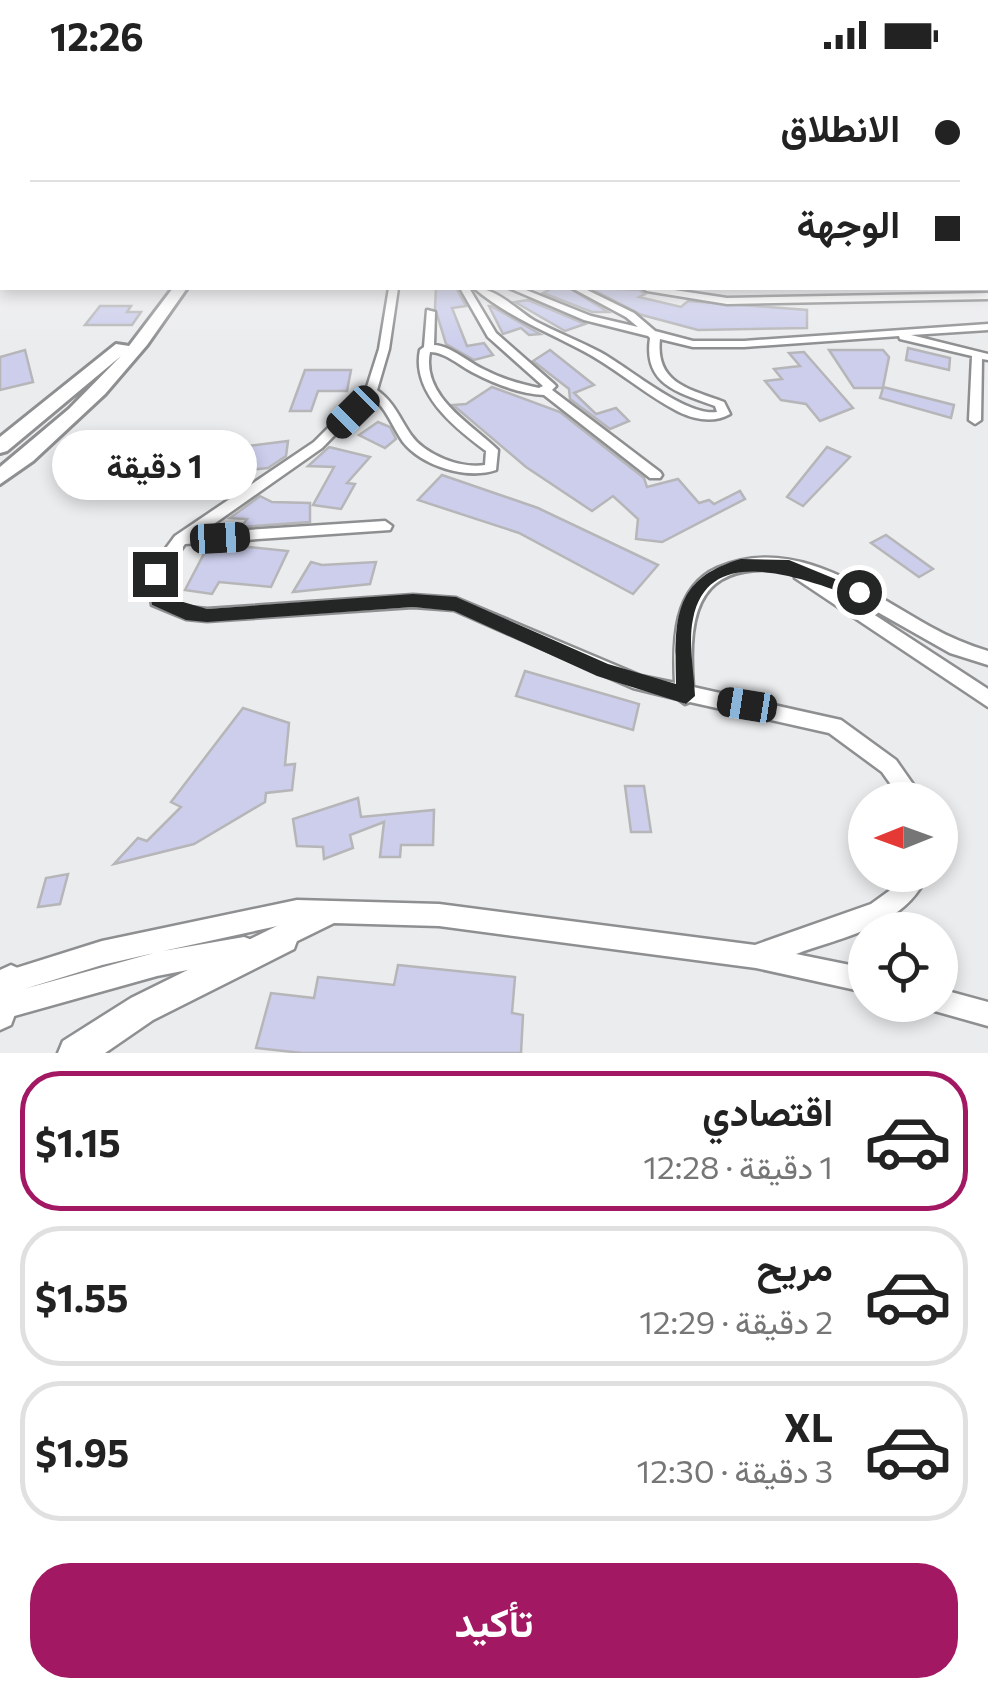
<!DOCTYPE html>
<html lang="ar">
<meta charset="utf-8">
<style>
body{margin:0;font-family:Commissioner,Vazirmatn,sans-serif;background:#f2f2f2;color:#222;direction:rtl;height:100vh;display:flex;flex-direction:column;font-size:38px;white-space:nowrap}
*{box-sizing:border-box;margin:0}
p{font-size:32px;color:#767676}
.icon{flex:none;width:55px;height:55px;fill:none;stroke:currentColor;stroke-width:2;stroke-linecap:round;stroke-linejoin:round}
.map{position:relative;height:983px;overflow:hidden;direction:ltr}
.side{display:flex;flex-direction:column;background:#fff;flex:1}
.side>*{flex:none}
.hud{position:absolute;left:0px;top:0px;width:990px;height:220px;box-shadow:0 5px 15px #0003;direction:rtl;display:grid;align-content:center;height:220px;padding:0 30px;background:#fff}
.needle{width:65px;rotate:269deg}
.controls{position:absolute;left:848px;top:712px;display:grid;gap:20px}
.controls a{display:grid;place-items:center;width:110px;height:110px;border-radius:50%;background:#fff;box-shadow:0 5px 15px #0003;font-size:50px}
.end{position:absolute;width:45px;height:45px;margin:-22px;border:12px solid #242525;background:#fff;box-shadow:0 0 0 5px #fff}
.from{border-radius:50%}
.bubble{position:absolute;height:70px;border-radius:35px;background:#fff;box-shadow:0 5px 15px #0003;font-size:32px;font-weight:700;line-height:70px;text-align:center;direction:rtl}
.car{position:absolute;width:30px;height:60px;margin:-30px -15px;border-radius:12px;box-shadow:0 0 8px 2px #0007;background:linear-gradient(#222 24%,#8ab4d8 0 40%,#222 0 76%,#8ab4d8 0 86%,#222 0)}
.hud b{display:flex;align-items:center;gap:35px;height:95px;font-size:38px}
.hud b+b{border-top:2px solid #e0e0e0}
.hud i{width:25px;height:25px;background:#222}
ul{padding:18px 0 0;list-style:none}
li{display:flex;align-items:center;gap:30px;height:140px;margin:0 20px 15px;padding:0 10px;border:5px solid #e0e0e0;border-radius:40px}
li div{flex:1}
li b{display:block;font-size:38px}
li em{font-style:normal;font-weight:700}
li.selected{border-color:#a21862}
li>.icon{width:90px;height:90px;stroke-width:1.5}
.button{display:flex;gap:20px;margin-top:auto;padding:20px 30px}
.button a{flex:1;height:115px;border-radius:40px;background:#a21862;color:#fff;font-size:40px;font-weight:700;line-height:115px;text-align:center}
.status{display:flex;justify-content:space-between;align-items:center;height:70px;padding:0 50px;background:#fff;direction:ltr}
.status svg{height:28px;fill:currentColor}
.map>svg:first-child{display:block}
.building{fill:#ccceec;stroke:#b6b6b9;stroke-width:2.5}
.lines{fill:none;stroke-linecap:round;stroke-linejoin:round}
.minor-casing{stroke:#8e8f91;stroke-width:5}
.major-casing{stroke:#8e8f91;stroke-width:5}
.highway-casing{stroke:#8e8f91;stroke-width:6}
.minor{fill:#fff;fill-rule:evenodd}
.major{fill:#fff;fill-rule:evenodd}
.highway{fill:#fff;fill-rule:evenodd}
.route{fill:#242525}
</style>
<div class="status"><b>12:26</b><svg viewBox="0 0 49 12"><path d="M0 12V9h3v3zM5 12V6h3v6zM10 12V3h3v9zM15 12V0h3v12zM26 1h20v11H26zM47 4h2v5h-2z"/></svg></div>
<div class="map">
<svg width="988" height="983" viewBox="0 0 988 983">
<rect width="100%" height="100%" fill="#ebecee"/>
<g class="building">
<path d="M436 218H456L466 236 452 238 467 276 484 273 493 285 474 290 446 274 435 238Z"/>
<path d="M553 218H569L608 242H592L543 223Z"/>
<path d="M590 218 639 220 645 224 639 227 681 237 688 231 807 240V258L698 260 642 245Z"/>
<path d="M528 230 583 253 585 254 565 261 515 232Z"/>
<path d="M100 236H131L127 242H141L132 255H85Z"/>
<path d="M489 236H491L540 264 529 265 521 258 503 264Z"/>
<path d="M908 278 950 288 949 300 906 290Z"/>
<path d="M25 280 33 312 0 320V287Z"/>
<path d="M550 280 594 315 574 323 596 344 616 338 629 351 610 359 570 329 569 319 533 291Z"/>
<path d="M829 280H883L889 287 883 317 954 335 951 348 880 328 883 318H854Z"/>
<path d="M804 282 853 338 820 351 806 334 781 330 765 311 782 309 774 299 800 296 789 283Z"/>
<path d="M305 300H351L347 321H318L311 341H290Z"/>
<path d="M492 317 560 342 644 408 647 417 678 409 699 433 709 430 714 434 740 421 745 429 662 472 636 469 638 449 613 426 592 441 526 397 453 335 466 334Z"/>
<path d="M378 352 390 357 396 369 385 378 359 365Z"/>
<path d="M288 371 286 386 268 398 249 400 246 413 192 419 197 396 207 381Z"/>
<path d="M329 377 370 387 347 413 355 414 341 439 313 435 334 397 308 396Z"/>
<path d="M827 377 850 387 803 436 787 427Z"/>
<path d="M442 405 538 438 658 495 633 524 519 463 418 430Z"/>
<path d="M260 426 272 432 310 433V452L241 457 247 449 230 448Z"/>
<path d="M886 465 933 499 919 507 871 473Z"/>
<path d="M228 475 288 481 271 517 219 512 212 524 185 520 208 476Z"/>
<path d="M311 492 322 495 376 492 370 514 293 522Z"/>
<path d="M525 601 639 634 633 660 516 626Z"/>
<path d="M243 638 289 653 285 695 295 694 292 720 266 723 265 732 194 774 114 794 138 768 147 771 181 737 171 732Z"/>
<path d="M625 716H644L651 762H631Z"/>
<path d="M358 728 361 747 434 740 433 775H401L400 787H380L384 752 350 765 353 778 324 789 323 777 297 776 293 749Z"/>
<path d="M68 804 60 834 38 837 46 808Z"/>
<path d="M398 895 515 907 512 943 523 945 521 983H302L256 978 271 923 314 928 318 907 394 915Z"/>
</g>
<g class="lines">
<defs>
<g id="minor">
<rect x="0" y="158" width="2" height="5"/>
<path d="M389 218H398L389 279 377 320C394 332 400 349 411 365 425 385 461 399 485 395L486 381C455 358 411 323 420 280L424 277 427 240 435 242 434 275C451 276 469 293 485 300 502 309 520 314 539 318L543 316 488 267 460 218H469L496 263 554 314 556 316 552 320 660 402 662 405 660 408H650L544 325C521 324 495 314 474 303 460 296 445 282 430 282 421 327 472 354 498 380L496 400C467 410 422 396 403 372 392 356 387 339 372 327L322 378 201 463 385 451 392 456 390 460 185 474 163 505 165 527 188 537 207 539 413 525 456 528 641 606 675 613C673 572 673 518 717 498 795 464 866 521 931 557 949 567 968 575 988 581V595L950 583 821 510 988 619V637L795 508 794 502C700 488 687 537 693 617L841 650 896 690 924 730H902L882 702 829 663 690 632 685 634 678 629 633 618 454 540 413 537 207 551 186 549 152 535 147 504 175 466 314 372 366 320 379 279Z"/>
<path d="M474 218C495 217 517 240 535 251 556 262 579 271 600 282 628 297 686 347 717 342L715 336C678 322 643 315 650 268L648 266 584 250 509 218H521L591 246 638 257 626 247 572 218H583L634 243 655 261 693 271H744L988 254V260L911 265 988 284V290L982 289 981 350 975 354 969 350 972 286 900 269 899 266 744 277H693L660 269C655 314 690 319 724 332L730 344C714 353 696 350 679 342 649 327 623 304 594 287 554 264 510 249 474 218Z"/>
<path d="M642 218H661L727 228 988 223V229L727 234 647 221Z"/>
<path d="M902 805H927C906 856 842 867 796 884L865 898V922L756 898 439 856 334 853 281 879 273 876 270 868 273 860 282 855 163 881 244 867 252 870 255 878 252 886 244 889 157 906 0 950V903L102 871 297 830 439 834 755 875 871 834 889 821ZM154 883 24 919 102 895Z"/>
<path d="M940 919 988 932V956L931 940 930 935H940Z"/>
</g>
<g id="major">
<path d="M283 853 294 857 298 868 294 879 153 950 105 983H58L63 971 131 928Z"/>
<path d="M11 895 22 900 27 911 11 955 0 960V900Z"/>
</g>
<path id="highway" d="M173 218H187L147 275 105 324 33 391 0 414V397L69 339 121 286 7 381 0 383V367L116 274 129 276Z"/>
</defs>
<use href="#minor" class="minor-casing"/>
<use href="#major" class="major-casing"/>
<use href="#highway" class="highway-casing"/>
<use href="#minor" class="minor"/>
<use href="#major" class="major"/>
<use href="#highway" class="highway"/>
</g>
<linearGradient id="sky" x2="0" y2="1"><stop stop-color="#78a7cb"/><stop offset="0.5" stop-color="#f6f6f7"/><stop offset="1" stop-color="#f6f6f7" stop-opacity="0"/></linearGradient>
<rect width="988" height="275" fill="url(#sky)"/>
<path class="route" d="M741 489 789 490 867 522 859 528C812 513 709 467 693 549 688 572 694 602 695 626L686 634 597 606 454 541 413 537 207 552 186 550 152 535 146 504 161 500 166 527 207 539 413 524 456 527 608 594 676 614C675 552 671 509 741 489Z"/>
</svg>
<div class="controls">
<a><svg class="needle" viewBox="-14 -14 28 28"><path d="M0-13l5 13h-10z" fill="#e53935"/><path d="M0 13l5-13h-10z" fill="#767676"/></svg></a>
<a><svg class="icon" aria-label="locate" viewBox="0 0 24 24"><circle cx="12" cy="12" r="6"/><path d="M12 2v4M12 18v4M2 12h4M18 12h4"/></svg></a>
</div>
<i class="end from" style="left:859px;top:522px"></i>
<i class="end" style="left:155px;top:504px"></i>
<div class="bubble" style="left:52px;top:360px;width:205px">1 دقيقة</div>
<i class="car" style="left:353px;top:342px;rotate:225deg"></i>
<i class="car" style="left:220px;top:468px;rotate:87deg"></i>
<i class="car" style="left:747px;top:635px;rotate:279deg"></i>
<div class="hud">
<b><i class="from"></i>الانطلاق</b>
<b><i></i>الوجهة</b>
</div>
</div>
<section class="side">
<ul>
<li class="selected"><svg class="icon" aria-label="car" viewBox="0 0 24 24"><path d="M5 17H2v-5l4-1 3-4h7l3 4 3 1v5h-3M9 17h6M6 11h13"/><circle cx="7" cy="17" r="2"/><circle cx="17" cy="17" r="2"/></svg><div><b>اقتصادي</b><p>1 دقيقة · 12:28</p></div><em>$1.15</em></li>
<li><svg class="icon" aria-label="car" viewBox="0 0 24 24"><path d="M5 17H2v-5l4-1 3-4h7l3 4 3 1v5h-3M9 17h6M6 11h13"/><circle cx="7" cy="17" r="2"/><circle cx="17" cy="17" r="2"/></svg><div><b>مريح</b><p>2 دقيقة · 12:29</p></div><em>$1.55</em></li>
<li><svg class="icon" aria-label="car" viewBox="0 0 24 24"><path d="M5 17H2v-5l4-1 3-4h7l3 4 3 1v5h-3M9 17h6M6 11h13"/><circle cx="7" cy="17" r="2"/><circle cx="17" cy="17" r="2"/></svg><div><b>XL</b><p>3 دقيقة · 12:30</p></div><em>$1.95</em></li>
</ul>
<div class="button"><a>تأكيد</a></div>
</section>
